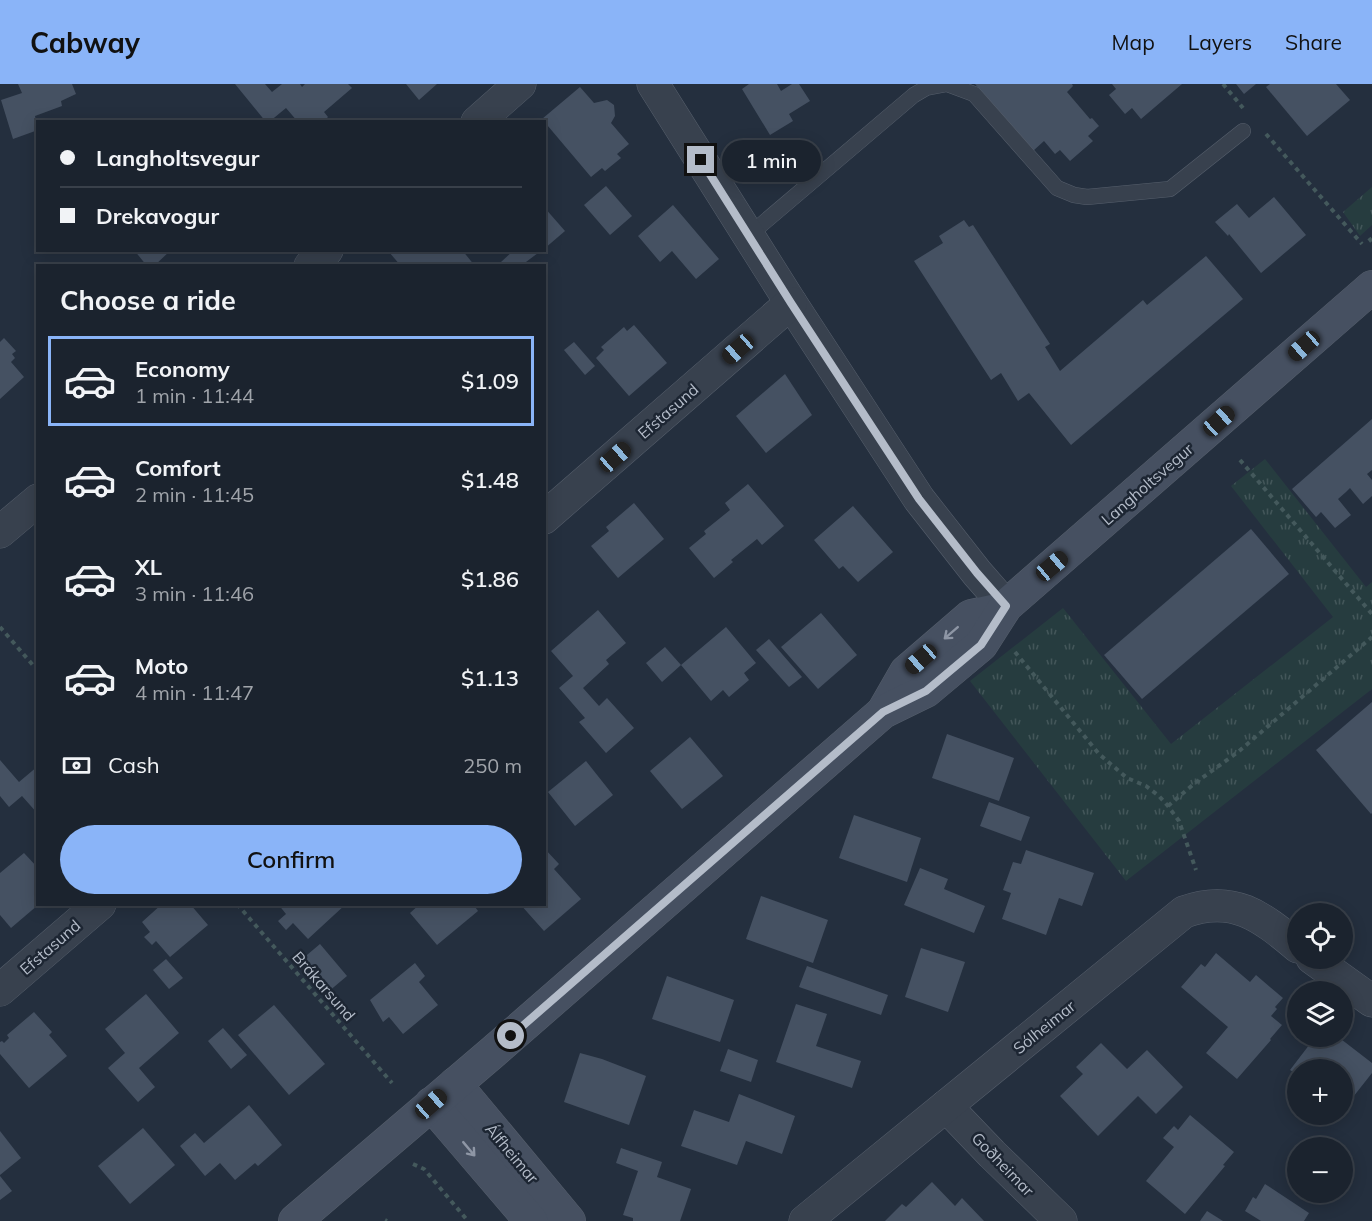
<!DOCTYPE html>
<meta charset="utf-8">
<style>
body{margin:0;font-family:Mulish,sans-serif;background:#242b36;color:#f1f3f6;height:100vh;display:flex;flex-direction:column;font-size:22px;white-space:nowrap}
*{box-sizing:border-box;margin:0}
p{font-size:20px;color:#a0a4aa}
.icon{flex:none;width:33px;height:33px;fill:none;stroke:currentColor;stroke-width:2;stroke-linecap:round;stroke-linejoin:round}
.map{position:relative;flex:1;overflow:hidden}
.side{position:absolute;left:36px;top:180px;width:510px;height:642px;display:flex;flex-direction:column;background:#1b232e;border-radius:0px;box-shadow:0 3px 15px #0003,0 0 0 2px #39404a}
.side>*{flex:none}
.banner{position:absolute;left:36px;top:36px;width:510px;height:132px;border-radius:0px;box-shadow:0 3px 15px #0003,0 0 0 2px #39404a;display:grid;align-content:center;height:132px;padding:0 24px;background:#1b232e}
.buttons{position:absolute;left:1287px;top:819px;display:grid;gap:12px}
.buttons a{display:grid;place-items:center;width:66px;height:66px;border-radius:50%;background:#1b232e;box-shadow:0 3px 15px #0003,0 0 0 2px #39404a;font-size:30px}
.end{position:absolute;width:27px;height:27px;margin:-14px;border:8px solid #b4bcc9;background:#111;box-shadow:0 0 0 3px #111}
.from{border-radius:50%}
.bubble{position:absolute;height:42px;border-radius:21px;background:#1b232e;box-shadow:0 3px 15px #0003,0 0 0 2px #39404a;font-size:20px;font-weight:600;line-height:42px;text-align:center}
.car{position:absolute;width:18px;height:36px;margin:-18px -9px;border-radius:8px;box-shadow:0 0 4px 2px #0007;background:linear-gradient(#222 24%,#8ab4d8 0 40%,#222 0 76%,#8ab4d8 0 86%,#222 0)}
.banner b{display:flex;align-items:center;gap:21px;height:57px;font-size:22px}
.banner b+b{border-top:2px solid #39404a}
.banner i{width:15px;height:15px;background:#f1f3f6}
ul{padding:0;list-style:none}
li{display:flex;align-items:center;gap:18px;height:90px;margin:0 12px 9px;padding:0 12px;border:3px solid transparent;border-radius:0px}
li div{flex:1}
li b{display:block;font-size:22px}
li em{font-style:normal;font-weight:600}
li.selected{border-color:#8ab4f8}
li>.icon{width:54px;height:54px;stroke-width:1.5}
h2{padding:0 24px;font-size:27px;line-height:72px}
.pay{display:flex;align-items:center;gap:15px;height:66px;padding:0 24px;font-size:22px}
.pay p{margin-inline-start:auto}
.action{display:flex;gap:12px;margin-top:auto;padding:12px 24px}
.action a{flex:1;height:69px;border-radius:36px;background:#8ab4f8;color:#111;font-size:24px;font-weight:600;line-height:69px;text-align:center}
header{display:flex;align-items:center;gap:36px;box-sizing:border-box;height:84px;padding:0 30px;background:#8ab4f8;color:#111}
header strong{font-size:28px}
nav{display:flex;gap:33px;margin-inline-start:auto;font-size:21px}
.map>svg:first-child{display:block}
.grass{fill:url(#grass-tufts)}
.building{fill:#455162}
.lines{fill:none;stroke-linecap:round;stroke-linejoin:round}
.lane-casing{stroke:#565f6c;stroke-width:16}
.street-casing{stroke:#565f6c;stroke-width:33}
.secondary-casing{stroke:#565f6c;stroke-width:34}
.path{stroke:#44595c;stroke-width:4;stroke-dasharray:4.5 4.5;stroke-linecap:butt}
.lane{stroke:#38414e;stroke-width:15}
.street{stroke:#38414e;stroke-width:32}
.secondary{stroke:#465061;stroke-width:33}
.oneway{stroke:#8e96a5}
.route{stroke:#b4bcc9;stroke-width:8}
.labels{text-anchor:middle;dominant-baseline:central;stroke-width:5;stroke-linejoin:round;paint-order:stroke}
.street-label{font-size:16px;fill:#b4bcc9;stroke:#1d2633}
</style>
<header>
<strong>Cabway</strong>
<nav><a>Map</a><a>Layers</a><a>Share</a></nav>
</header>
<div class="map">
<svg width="1372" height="1137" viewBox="0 0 1372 1137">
<defs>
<pattern id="grass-tufts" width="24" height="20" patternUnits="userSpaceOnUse" patternTransform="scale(1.5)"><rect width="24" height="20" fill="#263c3f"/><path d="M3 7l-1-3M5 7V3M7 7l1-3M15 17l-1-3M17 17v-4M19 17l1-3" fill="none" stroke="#435659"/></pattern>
</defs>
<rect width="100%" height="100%" fill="#242f3e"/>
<g class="grass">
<path d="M1372 103V141L1360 152 1343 128Z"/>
<path d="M1265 375 1366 503 1372 498V605L1126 797 970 597 1063 524 1171 660 1333 533 1231 402Z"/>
</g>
<g class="building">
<path d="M18 0H72L76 10 61 17 62 22 35 32 38 46 13 55 1 16 22 9Z"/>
<path d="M235 0H265L272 8 282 0H300L302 3 305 0H348L352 4 324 28 328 33 323 38H298L286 24 269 38H266Z"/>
<path d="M406 0H437L419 16Z"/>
<path d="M749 0H777L781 7 792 0H799L810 17 789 30 793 37 770 51 742 5Z"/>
<path d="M975 0H1072L1073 2 1067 8 1090 35 1092 34 1099 42 1088 52 1093 57 1070 77 1060 66 1055 70 1044 57 1033 67Z"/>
<path d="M1112 0H1182L1141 35 1132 24 1125 30 1109 11 1116 5Z"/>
<path d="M1236 0H1256L1244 10Z"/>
<path d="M1270 0H1336L1350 16 1307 52 1266 3Z"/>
<path d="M580 3 594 19 607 16 614 21 615 32 611 39 629 60 617 70 621 74 605 87 602 84 591 93 542 35Z"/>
<path d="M606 102 632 132 610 151 584 121Z"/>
<path d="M1274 113 1306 151 1261 189 1229 150 1228 152 1215 138 1237 120 1249 134Z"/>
<path d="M673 121 719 175 696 195 672 167 660 178 638 152Z"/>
<path d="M544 123 565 147 544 165Z"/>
<path d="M964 136 969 143 973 141 1050 260 1045 263 1060 287 1143 216 1147 221 1206 172 1243 215 1071 361 1029 309 1018 317 1001 289 991 296 914 177 943 159 939 152Z"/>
<path d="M134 166H171L154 182H147Z"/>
<path d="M391 166H462L475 182H401L389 168Z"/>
<path d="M514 166H542L526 178 529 182H503L501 178Z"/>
<path d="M634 241 667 279 629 312 596 274 604 266 601 263 624 243 627 247Z"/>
<path d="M4 254 16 267 12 270 15 274 11 278 24 293 0 315V258Z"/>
<path d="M574 258 595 282 585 291 564 266Z"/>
<path d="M785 290 812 331 766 369 736 332Z"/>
<path d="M1372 335V386L1367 390 1372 396V412L1363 420 1350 404 1346 408 1338 415 1351 431 1335 444 1321 428 1316 433 1292 405Z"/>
<path d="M748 400 784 442 762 461 757 455 731 476 733 478 714 494 689 464 706 450 704 447 730 426 725 419Z"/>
<path d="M634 419 664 455 618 494 591 462 609 447 606 443Z"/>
<path d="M853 422 893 468 858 498 843 482 839 485 814 456Z"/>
<path d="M1251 445 1289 490 1142 615 1104 571Z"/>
<path d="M598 526 626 559 606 576 609 580 583 604 599 622 607 614 634 644 606 669 579 638 585 634 559 604 573 592 551 567Z"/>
<path d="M821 529 857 571 818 605 781 563Z"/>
<path d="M726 543 756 579 744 589 749 596 729 613 723 606 711 617 681 581Z"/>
<path d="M769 555 802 593 789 603 756 566Z"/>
<path d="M665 563 681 581 662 598 646 579Z"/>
<path d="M1372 618V729L1371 730 1316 666Z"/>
<path d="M947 650 1014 674 999 717 932 694Z"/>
<path d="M690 653 723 692 682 725 650 687Z"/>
<path d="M0 676 19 698 38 682V730L22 712 9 723 0 712Z"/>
<path d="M586 677 613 711 575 742 548 708Z"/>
<path d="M989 718 1030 733 1021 757 980 742Z"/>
<path d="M854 731 921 754 907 798 839 774Z"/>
<path d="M544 764 559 780 554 785 581 815 544 847 520 820H544Z"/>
<path d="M1026 766 1094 789 1082 822 1059 814 1046 851 1002 835 1011 809 1003 806 1013 778 1021 780Z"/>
<path d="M24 769 38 784V821L11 844 0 831V789Z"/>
<path d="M920 784 948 795 944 805 985 822 974 849 904 821Z"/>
<path d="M761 812 828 836 813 879 746 855Z"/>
<path d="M162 820H190L208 841 170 873 156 857 152 861 144 853 150 848 142 838Z"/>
<path d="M278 820H346L308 855 293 839 286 846 278 837 286 830Z"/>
<path d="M420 820H473L478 827 437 861 410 829Z"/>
<path d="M320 860 347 892 328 908 301 876Z"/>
<path d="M921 864 965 878 948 928 905 913Z"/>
<path d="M1216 869 1250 898 1256 891 1283 914 1275 923 1277 925 1271 932 1282 941 1270 955 1271 956 1237 995 1206 969 1228 943 1181 903 1201 880 1205 883Z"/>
<path d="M166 875 183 894 169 905 153 886Z"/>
<path d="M415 879 425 892 419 898 438 921 403 950 389 933 383 938 370 916Z"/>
<path d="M807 882 888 911 881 931 799 903Z"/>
<path d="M667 892 734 916 720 958 652 935Z"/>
<path d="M146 910 179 949 139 984 155 1003 138 1018 108 984 125 969 105 945Z"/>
<path d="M796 920 827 930 816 962 861 977 852 1004 776 978Z"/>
<path d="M274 921 325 980 289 1011 238 951Z"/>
<path d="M34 928 52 948 49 951 67 972 29 1004 0 970V958L2 957 4 959 9 954 7 951Z"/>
<path d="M223 944 247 971 231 985 208 957Z"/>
<path d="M1316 952H1337L1372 979V989L1342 1027V986H1298V1001L1288 994 1293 988 1290 986Z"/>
<path d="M1101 959 1127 985 1147 966 1183 1003 1156 1030 1138 1012 1098 1052 1060 1012 1083 990 1076 983Z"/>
<path d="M728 965 758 976 751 998 720 987Z"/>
<path d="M580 969 602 975 646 992 629 1041 564 1018Z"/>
<path d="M739 1010 795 1032 782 1070 746 1057 737 1081 681 1062 694 1026 729 1038Z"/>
<path d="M249 1021 282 1061 258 1082 255 1079 235 1096 220 1079 205 1092 180 1062 195 1049 204 1059Z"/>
<path d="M1190 1031 1234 1068 1223 1081 1225 1082 1185 1130 1146 1097 1174 1063 1163 1054 1174 1042 1178 1046Z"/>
<path d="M143 1044 175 1081 130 1120 98 1082Z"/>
<path d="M0 1047 21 1074 0 1091Z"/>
<path d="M621 1064 662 1078 657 1093 691 1105 680 1137H633V1134L623 1131 638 1087 616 1079Z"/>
<path d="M0 1092 12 1107 0 1116Z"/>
<path d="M932 1098 955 1122 962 1114 984 1137H885L902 1120 906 1123Z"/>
<path d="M1265 1100 1309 1129 1304 1137H1261L1245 1127 1253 1113 1256 1115Z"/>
<path d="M1207 1127 1223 1137H1200Z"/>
</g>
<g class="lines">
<defs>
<path id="lane" d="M748 152 914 11 926 4 947 0 974 10 1057 104 1074 111 1087 113 1170 105 1243 47"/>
<g id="street">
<path d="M653 0 791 219 919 415 977 489 1006 522"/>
<path d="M477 38 520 0"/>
<path d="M310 182 327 166"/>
<path d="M544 434 791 219"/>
<path d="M0 448 38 416"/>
<path d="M1312 874 1372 917"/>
<path d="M0 906 100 820"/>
<path d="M946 1022 992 1070 1061 1137"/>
<path d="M805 1137 1184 828C1233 810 1261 832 1298 863"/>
</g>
<g id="secondary">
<path d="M883 628 906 588 971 532 1003 525"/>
<path d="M455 1000 569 1137"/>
<path d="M431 1020 531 1137"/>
<path d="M295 1137 493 968 883 628 926 607 981 561 1006 522 1372 203"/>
</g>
</defs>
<use href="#lane" class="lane-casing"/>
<use href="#street" class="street-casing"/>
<use href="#secondary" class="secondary-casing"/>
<g class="path">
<path d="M1223 0 1243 24"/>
<path d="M1266 50 1362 160"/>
<path d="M1369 154 1372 158"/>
<path d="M1240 376 1372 530"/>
<path d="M0 543 38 587"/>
<path d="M1015 568 1099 670 1127 694 1146 702 1159 712 1168 722 1179 737 1196 786"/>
<path d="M1168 722 1195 699 1238 668 1372 553"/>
<path d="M237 820 392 999"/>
<path d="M413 1080 424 1085 468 1137"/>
<path d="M385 1136 387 1137"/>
</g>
<use href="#lane" class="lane"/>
<use href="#street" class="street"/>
<use href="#secondary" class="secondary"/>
</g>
<defs><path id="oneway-shaft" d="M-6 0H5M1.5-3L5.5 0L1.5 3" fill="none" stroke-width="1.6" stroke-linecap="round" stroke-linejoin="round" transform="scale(1.5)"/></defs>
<g class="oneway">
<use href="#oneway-shaft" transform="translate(951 549) rotate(139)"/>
<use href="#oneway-shaft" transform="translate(469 1065) rotate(50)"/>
</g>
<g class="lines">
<path class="route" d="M511 952 883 628 926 607 981 561 1006 522 977 489 919 415 791 219 701 76"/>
</g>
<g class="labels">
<g class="street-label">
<text transform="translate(668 327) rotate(-41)">Efstasund</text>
<text transform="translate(1147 400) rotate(-41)">Langholtsvegur</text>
<text transform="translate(50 863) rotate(-41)">Efstasund</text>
<text transform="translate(324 902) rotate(49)">Brákarsund</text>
<text transform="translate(1044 943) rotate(-39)">Sólheimar</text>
<text transform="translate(512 1069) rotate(50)">Álfheimar</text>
<text transform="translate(1003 1080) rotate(46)">Goðheimar</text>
</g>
</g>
</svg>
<div class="buttons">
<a><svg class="icon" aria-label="locate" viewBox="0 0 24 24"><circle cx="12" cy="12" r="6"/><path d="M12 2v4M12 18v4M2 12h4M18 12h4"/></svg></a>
<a><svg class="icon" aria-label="layers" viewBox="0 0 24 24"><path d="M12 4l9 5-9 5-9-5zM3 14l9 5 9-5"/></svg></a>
<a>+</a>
<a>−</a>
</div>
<i class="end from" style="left:511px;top:952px"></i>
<i class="end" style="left:701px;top:76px"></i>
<div class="bubble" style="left:722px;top:56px;width:99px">1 min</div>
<i class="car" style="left:1304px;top:262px;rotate:229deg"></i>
<i class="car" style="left:738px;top:265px;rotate:229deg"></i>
<i class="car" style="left:1219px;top:337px;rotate:48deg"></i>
<i class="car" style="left:615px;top:373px;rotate:49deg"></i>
<i class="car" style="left:1052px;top:482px;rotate:50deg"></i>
<i class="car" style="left:921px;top:575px;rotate:229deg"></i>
<i class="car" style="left:431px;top:1020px;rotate:49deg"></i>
<div class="banner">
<b><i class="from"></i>Langholtsvegur</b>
<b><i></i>Drekavogur</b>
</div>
<section class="side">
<h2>Choose a ride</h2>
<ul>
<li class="selected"><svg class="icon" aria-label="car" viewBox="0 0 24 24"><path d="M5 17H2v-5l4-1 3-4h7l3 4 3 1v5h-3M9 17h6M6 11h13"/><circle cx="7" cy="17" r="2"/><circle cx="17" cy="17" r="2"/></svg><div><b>Economy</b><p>1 min · 11:44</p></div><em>$1.09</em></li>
<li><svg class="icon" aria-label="car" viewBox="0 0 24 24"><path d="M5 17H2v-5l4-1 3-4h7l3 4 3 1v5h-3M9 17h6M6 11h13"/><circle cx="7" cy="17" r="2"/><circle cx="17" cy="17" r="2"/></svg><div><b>Comfort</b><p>2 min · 11:45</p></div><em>$1.48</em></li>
<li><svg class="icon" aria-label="car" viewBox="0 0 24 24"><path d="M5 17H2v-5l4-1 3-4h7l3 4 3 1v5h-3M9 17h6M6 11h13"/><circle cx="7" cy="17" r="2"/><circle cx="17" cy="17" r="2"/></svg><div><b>XL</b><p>3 min · 11:46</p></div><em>$1.86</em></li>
<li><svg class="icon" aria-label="car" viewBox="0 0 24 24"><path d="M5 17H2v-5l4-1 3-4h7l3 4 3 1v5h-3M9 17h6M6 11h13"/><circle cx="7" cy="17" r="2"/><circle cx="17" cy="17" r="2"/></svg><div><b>Moto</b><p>4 min · 11:47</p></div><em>$1.13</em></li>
</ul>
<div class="pay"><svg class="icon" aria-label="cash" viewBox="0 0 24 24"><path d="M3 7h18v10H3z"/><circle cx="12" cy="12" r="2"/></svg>Cash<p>250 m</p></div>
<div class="action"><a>Confirm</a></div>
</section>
</div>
